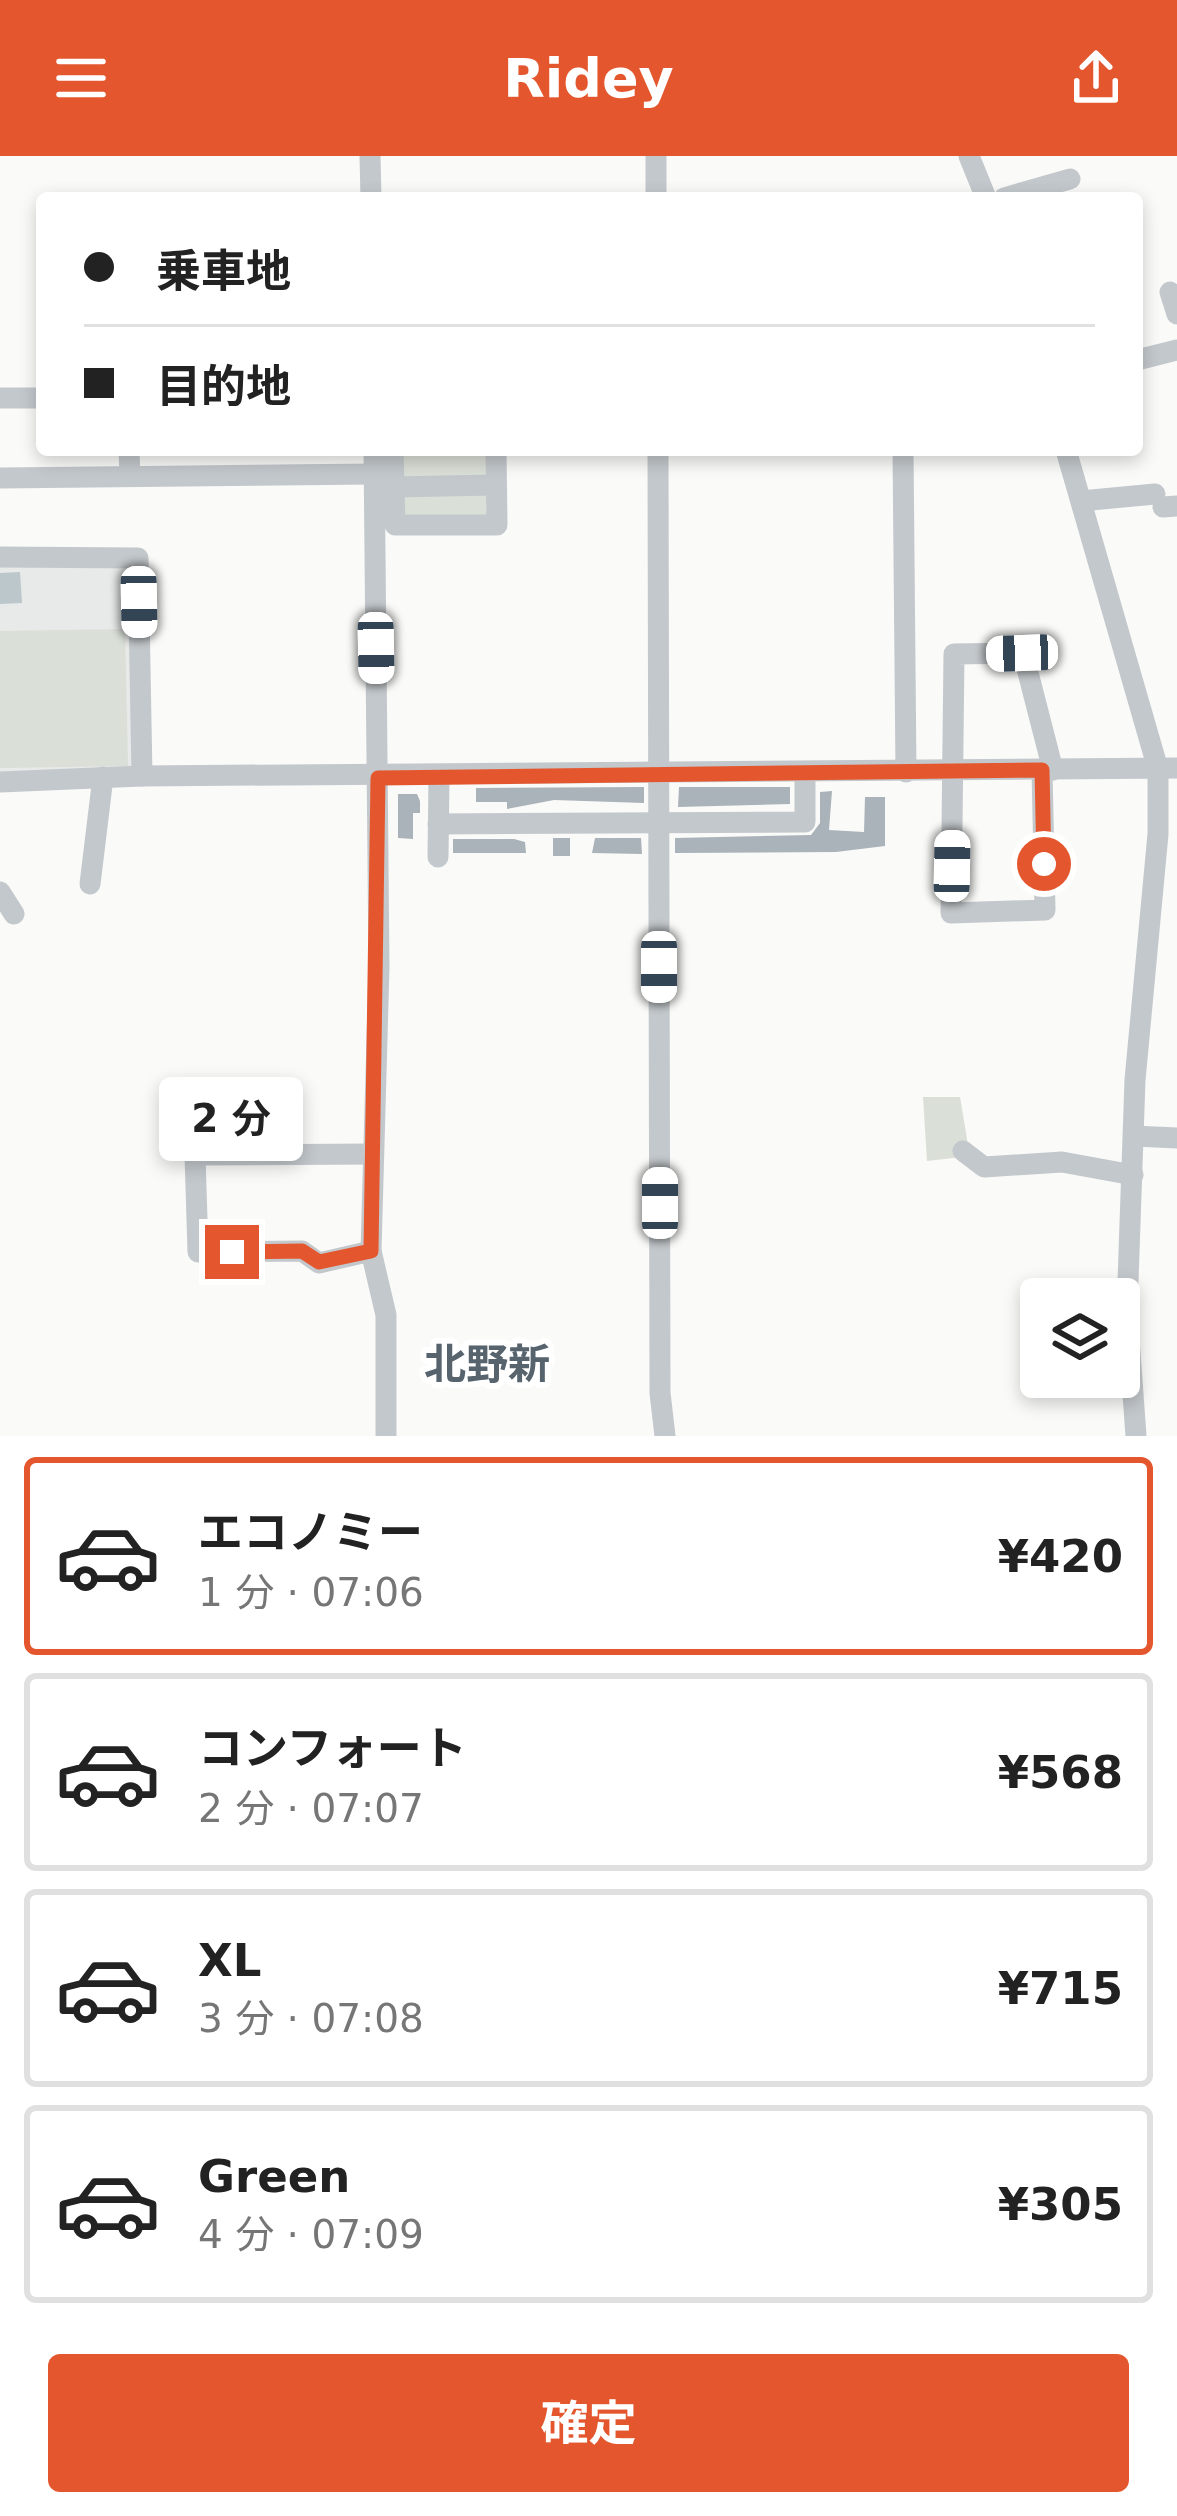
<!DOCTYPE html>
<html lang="ja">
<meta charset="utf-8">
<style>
body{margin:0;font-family:"DejaVu Sans","Noto Sans JP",sans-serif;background:#f6f6f6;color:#222;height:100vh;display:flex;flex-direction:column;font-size:45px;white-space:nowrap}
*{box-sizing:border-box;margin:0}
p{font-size:39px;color:#767676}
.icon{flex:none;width:66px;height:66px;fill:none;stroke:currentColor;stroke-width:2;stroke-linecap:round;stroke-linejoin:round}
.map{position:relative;height:1280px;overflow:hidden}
.sheet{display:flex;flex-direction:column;background:#fff;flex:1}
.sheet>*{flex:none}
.hud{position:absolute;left:36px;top:36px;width:1107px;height:264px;border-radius:12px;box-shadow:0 6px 18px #0003;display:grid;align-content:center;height:264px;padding:0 48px;background:#fff}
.fabs{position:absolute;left:1020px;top:1122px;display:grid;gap:24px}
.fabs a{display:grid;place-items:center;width:120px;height:120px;border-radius:12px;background:#fff;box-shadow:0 6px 18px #0003;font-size:60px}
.end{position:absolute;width:54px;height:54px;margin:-27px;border:15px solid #e4572e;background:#fff;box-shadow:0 0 0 6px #fff}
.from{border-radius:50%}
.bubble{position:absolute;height:84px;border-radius:12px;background:#fff;box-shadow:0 6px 18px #0003;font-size:39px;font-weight:700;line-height:84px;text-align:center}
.car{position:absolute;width:36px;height:72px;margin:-36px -18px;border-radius:15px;box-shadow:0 0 9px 3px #0007;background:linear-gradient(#fff 24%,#345 0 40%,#fff 0 76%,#345 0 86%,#fff 0)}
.hud b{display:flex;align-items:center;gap:42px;height:114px;font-size:45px}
.hud b+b{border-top:3px solid #e0e0e0}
.hud i{width:30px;height:30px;background:#222}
ul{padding:21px 0 0;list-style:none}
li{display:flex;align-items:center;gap:36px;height:198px;margin:0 24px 18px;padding:0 24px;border:6px solid #e0e0e0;border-radius:12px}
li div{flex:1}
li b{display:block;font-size:45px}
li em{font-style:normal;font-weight:700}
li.active{border-color:#e4572e}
li>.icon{width:108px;height:108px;stroke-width:1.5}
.primary-button{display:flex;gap:24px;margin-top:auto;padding:24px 48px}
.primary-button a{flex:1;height:138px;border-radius:12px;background:#e4572e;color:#fff;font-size:48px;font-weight:700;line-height:138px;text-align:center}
header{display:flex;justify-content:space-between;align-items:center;height:156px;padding:0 48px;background:#e4572e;color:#fff;font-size:54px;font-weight:700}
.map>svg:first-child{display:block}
.built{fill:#e8e9e9}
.green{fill:#dadfd7}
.water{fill:#bbc7cb}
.building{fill:#aab3b9}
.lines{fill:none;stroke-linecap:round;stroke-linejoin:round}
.minor{stroke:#c3c8cc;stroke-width:21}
.route{stroke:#e4572e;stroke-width:15}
.labels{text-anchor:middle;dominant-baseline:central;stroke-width:12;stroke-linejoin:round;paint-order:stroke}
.neighbourhood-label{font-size:42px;font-weight:bold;fill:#57646e;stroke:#fff}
</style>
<header><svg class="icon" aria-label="menu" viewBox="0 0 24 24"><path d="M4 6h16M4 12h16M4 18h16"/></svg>Ridey<svg class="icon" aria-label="share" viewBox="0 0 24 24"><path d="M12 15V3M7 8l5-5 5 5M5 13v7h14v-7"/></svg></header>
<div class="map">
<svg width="1177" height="1280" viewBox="0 0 1177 1280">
<rect width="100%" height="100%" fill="#fafaf8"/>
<path class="built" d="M0 408 133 409 136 618 0 619Z"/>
<g class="green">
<path d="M390 294H504V373H392Z"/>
<path d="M125 473 128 610 0 612V475Z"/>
<path d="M923 941H960L968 989 962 1001 927 1005Z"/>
</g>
<path class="water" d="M20 416 22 447 0 448V417Z"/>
<g class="building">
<path d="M644 631V647L554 644 507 653V646H476V632Z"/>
<path d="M679 631H790V648L678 651Z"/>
<path d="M832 635 829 674 864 676 865 641H885V690L836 696 675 697V682L811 679 820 667V636Z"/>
<path d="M398 638H417L420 645V657H413V683L398 682Z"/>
<rect x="553" y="682" width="17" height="18"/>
<path d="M641 682 642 698 592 697 595 682Z"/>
<path d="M453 683H514L525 686 526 697H453Z"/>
</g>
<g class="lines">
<g class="minor">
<path d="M370 0 371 42"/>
<path d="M656 0V42"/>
<path d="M969 0 986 42"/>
<path d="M1004 42 1070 23"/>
<path d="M1170 136 1177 158"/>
<path d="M1137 204 1177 194"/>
<path d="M0 242H42"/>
<path d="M129 294 130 320"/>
<path d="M374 294 379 811 371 1095 386 1159V1280"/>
<path d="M393 294 395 369H497L496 294"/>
<path d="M658 294 660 1237 665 1280"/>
<path d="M903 294 906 616"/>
<path d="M1066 294 1158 613V678L1135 924 1127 1154 1136 1280"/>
<path d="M0 322 373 318"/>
<path d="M394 331 496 329"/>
<path d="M1081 345 1155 338"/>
<path d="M1163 351 1177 350"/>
<path d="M0 401 138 402 142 620"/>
<path d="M1042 614 1045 754 951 757 954 498 1023 497 1053 614"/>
<path d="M0 626 142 620 1177 612"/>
<path d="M438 668 805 666V617"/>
<path d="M438 701 439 621"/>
<path d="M90 728 103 621"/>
<path d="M0 736 14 758"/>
<path d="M1134 980 1177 982"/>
<path d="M963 995 984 1011 1062 1006 1133 1019"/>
<path d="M371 1095 319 1107 302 1095 198 1096 195 999 373 998"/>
</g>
</g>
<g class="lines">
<path class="route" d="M232 1096 302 1095 319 1106 371 1095 378 622 1042 614 1044 708"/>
</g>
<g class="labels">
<g class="neighbourhood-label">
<text x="487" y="1208">北野新</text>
</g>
</g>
</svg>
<div class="fabs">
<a><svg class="icon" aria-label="layers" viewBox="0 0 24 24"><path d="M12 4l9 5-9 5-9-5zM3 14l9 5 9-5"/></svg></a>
</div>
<i class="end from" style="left:1044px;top:708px"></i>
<i class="end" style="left:232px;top:1096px"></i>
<div class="bubble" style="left:159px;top:921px;width:144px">2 分</div>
<i class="car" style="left:139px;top:446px;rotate:179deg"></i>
<i class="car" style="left:376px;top:492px;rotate:179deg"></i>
<i class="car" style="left:1022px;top:497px;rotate:268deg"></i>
<i class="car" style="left:952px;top:710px;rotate:1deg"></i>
<i class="car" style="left:659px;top:811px;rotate:180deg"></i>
<i class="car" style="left:660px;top:1047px;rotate:0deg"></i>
<div class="hud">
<b><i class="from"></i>乗車地</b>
<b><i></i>目的地</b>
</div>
</div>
<section class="sheet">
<ul>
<li class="active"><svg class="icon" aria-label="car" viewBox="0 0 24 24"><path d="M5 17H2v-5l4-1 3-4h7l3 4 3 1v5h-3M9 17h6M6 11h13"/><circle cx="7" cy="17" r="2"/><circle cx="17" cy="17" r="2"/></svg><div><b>エコノミー</b><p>1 分 · 07:06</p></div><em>¥420</em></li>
<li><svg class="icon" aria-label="car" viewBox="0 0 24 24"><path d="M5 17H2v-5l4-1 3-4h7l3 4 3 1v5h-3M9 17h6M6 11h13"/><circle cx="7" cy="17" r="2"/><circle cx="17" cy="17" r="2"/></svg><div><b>コンフォート</b><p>2 分 · 07:07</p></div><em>¥568</em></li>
<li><svg class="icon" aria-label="car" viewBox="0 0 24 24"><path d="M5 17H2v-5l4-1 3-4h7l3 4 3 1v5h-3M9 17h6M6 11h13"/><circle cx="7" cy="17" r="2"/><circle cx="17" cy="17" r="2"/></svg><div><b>XL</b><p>3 分 · 07:08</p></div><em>¥715</em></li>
<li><svg class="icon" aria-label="car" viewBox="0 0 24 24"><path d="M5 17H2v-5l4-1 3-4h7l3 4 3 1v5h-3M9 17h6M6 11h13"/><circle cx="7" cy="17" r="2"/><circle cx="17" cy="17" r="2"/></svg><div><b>Green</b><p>4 分 · 07:09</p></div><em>¥305</em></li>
</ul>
<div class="primary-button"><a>確定</a></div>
</section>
